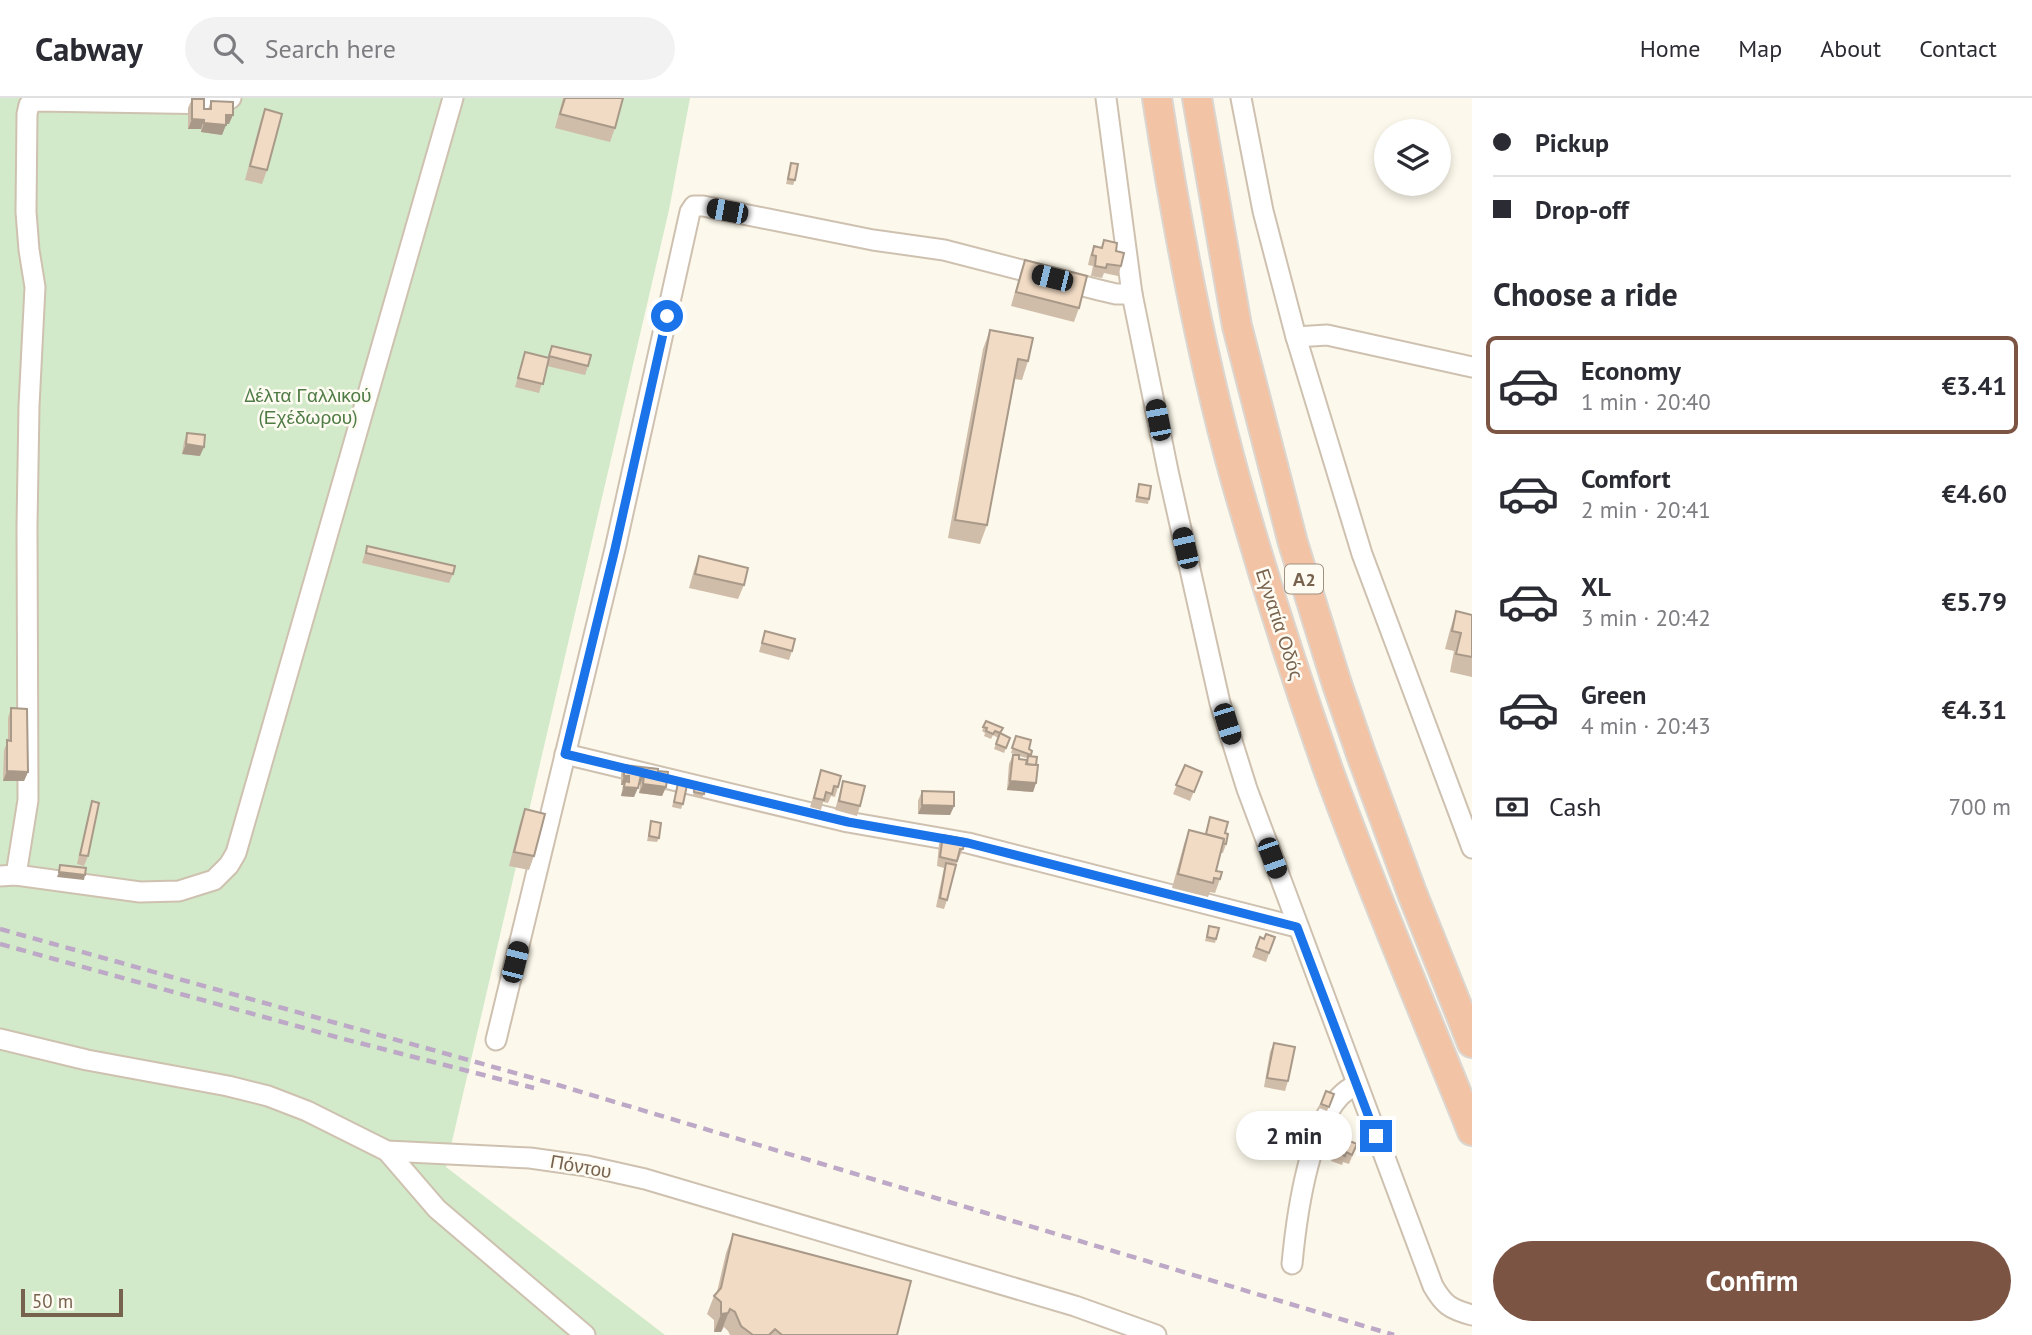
<!DOCTYPE html>
<meta charset="utf-8">
<style>
body{margin:0;font-family:"PT Sans",sans-serif;background:#f2f2f3;color:#2b2b33;height:100vh;display:flex;flex-direction:column;font-size:26px;white-space:nowrap}
*{box-sizing:border-box;margin:0}
p{font-size:23px;color:#7c7c81}
.icon{flex:none;width:38px;height:38px;fill:none;stroke:currentColor;stroke-width:2;stroke-linecap:round;stroke-linejoin:round}
.map{position:relative;flex:1;overflow:hidden}
.panel{display:flex;flex-direction:column;background:#fff;width:560px}
.panel>*{flex:none}
.guide{display:grid;align-content:center;height:154px;padding:0 21px;background:#fff}
.controls{position:absolute;left:1374px;top:21px;display:grid;gap:14px}
.controls a{display:grid;place-items:center;width:77px;height:77px;border-radius:50%;background:#fff;box-shadow:0 4px 10px #0003;font-size:35px}
.scale{position:absolute;left:21px;bottom:18px;width:102px;box-sizing:border-box;padding-left:7px;border:4px solid #77624e;border-top:0;font-size:19px;line-height:24px;white-space:nowrap;color:#77624e;-webkit-text-stroke:5px #fefbf2;paint-order:stroke}
.end{position:absolute;width:32px;height:32px;margin:-16px;border:9px solid #1a73e8;background:#fff;box-shadow:0 0 0 4px #fff}
.from{border-radius:50%}
.bubble{position:absolute;height:49px;border-radius:24px;background:#fff;box-shadow:0 4px 10px #0003;font-size:23px;font-weight:600;line-height:49px;text-align:center}
.car{position:absolute;width:21px;height:42px;margin:-21px -10px;border-radius:9px;box-shadow:0 0 5px 2px #0007;background:linear-gradient(#222 24%,#8ab4d8 0 40%,#222 0 76%,#8ab4d8 0 86%,#222 0)}
.guide b{display:flex;align-items:center;gap:24px;height:66px;font-size:26px}
.guide b+b{border-top:2px solid #e1e1e2}
.guide i{width:18px;height:18px;background:#2b2b33}
ul{padding:0;list-style:none}
li{display:flex;align-items:center;gap:21px;height:98px;margin:0 14px 10px;padding:0 7px;border:4px solid transparent;border-radius:10px}
li div{flex:1}
li b{display:block;font-size:26px}
li em{font-style:normal;font-weight:600}
li.on{border-color:#7c5443}
li>.icon{width:63px;height:63px;stroke-width:1.5}
h2{padding:0 21px;font-size:32px;line-height:84px}
.pay{display:flex;align-items:center;gap:18px;height:77px;padding:0 21px;font-size:26px}
.pay p{margin-inline-start:auto}
.action{display:flex;gap:14px;margin-top:auto;padding:14px 21px}
.action a{flex:1;height:80px;border-radius:42px;background:#7c5443;color:#fff;font-size:28px;font-weight:600;line-height:80px;text-align:center}
header{display:flex;align-items:center;gap:42px;box-sizing:border-box;height:98px;padding:0 35px;background:#fff;border-bottom:2px solid #e1e1e2}
header strong{font-size:33px}
nav{display:flex;gap:38px;margin-inline-start:auto;font-size:24px}
.search{width:490px;height:63px;background:#f2f2f3;display:flex;align-items:center;gap:18px;box-sizing:border-box;padding:0 24px;border-radius:38px;color:#7c7c81;font-size:26px}
main{display:flex;flex:1;min-height:0}
.map>svg:first-child{display:block}
.green{fill:#d2eac9}
.lines{fill:none;stroke-linecap:round;stroke-linejoin:round}
.minor-casing{stroke:#cec1b0;stroke-width:23}
.highway-casing{stroke:#dcd6d1;stroke-width:32}
.minor{stroke:#fff;stroke-width:19}
.highway{stroke:#f3c3a5;stroke-width:28}
.rail{stroke:#bda8c7;stroke-width:4.5;stroke-dasharray:10 7;stroke-linecap:butt}
.wall{fill:#cfbca9;fill-rule:evenodd}
.shaded-wall{fill:#a99989}
.building{fill:#f1dbc4;stroke:#a99989;stroke-width:2}
.route{stroke:#1a73e8;stroke-width:9}
.labels{text-anchor:middle;dominant-baseline:central;stroke-width:5;stroke-linejoin:round;paint-order:stroke}
.shield{fill:#fefbf2;stroke:#a0907f;stroke-width:2}
.shield-label{font-size:18px;font-weight:bold;fill:#77624e}
.park-label{font-size:19px;fill:#4f7c46;stroke:#fefbf2}
.street-label{font-size:19px;fill:#77624e;stroke:#fefbf2}
</style>
<header>
<strong>Cabway</strong>
<div class="search"><svg class="icon" aria-label="search" viewBox="0 0 24 24"><circle cx="10" cy="10" r="6"/><path d="M15 15l6 6"/></svg>Search here</div>
<nav><a>Home</a><a>Map</a><a>About</a><a>Contact</a></nav>
</header>
<main>
<div class="map">
<svg width="1472" height="1237" viewBox="0 0 1472 1237">
<rect width="100%" height="100%" fill="#fcf8eb"/>
<path class="green" d="M0 0H690L669 112 446 1069 665 1237H0Z"/>
<g class="lines">
<defs>
<g id="minor">
<path d="M1106 0 1132 196 1168 373 1220 605 1247 691 1433 1188C1444 1207 1450 1211 1472 1217"/>
<path d="M1241 0 1263 113 1296 239 1362 456 1472 750"/>
<path d="M1296 239 1327 237 1472 269"/>
<path d="M565 656 848 724 968 745 1297 829"/>
<path d="M16 777 28 702 27 428 29 308 35 189 29 152 26 114 27 16 29 7 36 3 222 6 231 0"/>
<path d="M0 778 16 777 140 794 179 793 214 782 229 767 236 755 453 0"/>
<path d="M0 941 87 962 228 988 268 998 307 1013 387 1053 530 1060 587 1068 645 1081 1075 1208 1156 1237"/>
<path d="M496 942 615 451 690 114 694 108H703L873 142 944 152 1099 192 1116 196H1132"/>
<path d="M387 1053 437 1111 585 1237"/>
<path d="M1292 1166C1296 1123 1310 1003 1357 987"/>
</g>
<g id="highway">
<path d="M1157 0C1177 129 1201 258 1236 383 1264 481 1295 578 1329 674 1373 795 1424 913 1472 1033"/>
<path d="M1197 0 1237 228 1293 445 1337 586 1361 656 1412 795 1472 945"/>
</g>
</defs>
<use href="#minor" class="minor-casing"/>
<use href="#highway" class="highway-casing"/>
<use href="#minor" class="minor"/>
<use href="#highway" class="highway"/>
<g class="rail">
<path d="M0 831 558 987 1394 1237"/>
<path d="M0 846 340 940 534 990"/>
</g>
</g>
<g class="wall">
<path d="M563 0H623L615 30 610 44 555 30Z"/>
<path d="M192 1 204 11H208L211 3 229 26H226L222 37 201 34V31H188V10Z"/>
<path d="M265 11 267 72 262 86 245 82 260 25Z"/>
<path d="M791 65 795 82 793 87 786 86Z"/>
<path d="M1104 142 1116 153 1121 168 1118 178 1104 175 1102 180 1091 178 1093 168 1088 167 1090 158 1094 148 1101 150Z"/>
<path d="M1025 162 1079 210 1074 224 1011 208 1020 176Z"/>
<path d="M990 232 1028 263 1022 282 1015 281 987 427 980 446 948 440 983 251Z"/>
<path d="M552 248 588 268 585 277 547 268 539 295 515 289 525 254 548 260Z"/>
<path d="M187 335 200 358 182 356 184 344Z"/>
<path d="M1139 386 1149 401 1148 406 1135 404Z"/>
<path d="M367 448 453 476 449 485 362 465Z"/>
<path d="M699 458 744 487 738 501 689 490 694 472Z"/>
<path d="M1456 513 1472 517V579L1450 574 1454 553 1445 551 1450 532Z"/>
<path d="M765 533 792 553 789 562 759 554Z"/>
<path d="M11 610 28 674 24 683H3L4 652 8 642V620Z"/>
<path d="M986 623 1000 635 1010 640 1004 655 994 651 998 640 993 637 991 641 984 638 985 635 982 633Z"/>
<path d="M1016 638 1032 653 1030 658 1036 685 1033 694 1007 692 1009 666 1013 657H1017L1011 655ZM1019 658 1027 660 1026 662 1019 661Z"/>
<path d="M624 667 658 673 666 689 662 698 639 695 640 687 638 686 634 699 621 698 623 687H621V676Z"/>
<path d="M1185 667 1202 674 1190 703 1173 696Z"/>
<path d="M821 672 838 689 835 699 831 698 828 705 823 704 821 712 810 709Z"/>
<path d="M843 683 860 708 857 718 835 712Z"/>
<path d="M678 685 683 706 681 711 672 709Z"/>
<path d="M695 687 704 696 702 700 693 698Z"/>
<path d="M922 693 954 708 950 717 918 716V703Z"/>
<path d="M92 703 88 758 84 768 77 766 89 713Z"/>
<path d="M525 711 534 758 529 772 509 768 520 725Z"/>
<path d="M1210 719 1225 735 1226 746 1223 755H1221L1216 773 1220 781 1215 795 1210 794 1208 799 1172 790 1184 746 1189 732 1205 736Z"/>
<path d="M651 723 659 740 657 744 647 743Z"/>
<path d="M943 737 963 751 956 767 947 802 944 811 936 809 944 770 937 768 939 746Z"/>
<path d="M1209 828 1216 841 1215 845 1205 843Z"/>
<path d="M1260 839 1264 841 1275 839 1266 864 1252 859Z"/>
<path d="M1274 945 1288 983 1285 993 1264 989 1270 954Z"/>
<path d="M1334 996 1327 1013 1319 1010 1321 1006Z"/>
<path d="M1340 1039 1357 1046 1349 1066 1343 1064 1342 1067 1331 1063Z"/>
<path d="M733 1136 897 1237H730L728 1233 724 1229 721 1234H714V1222L707 1216 714 1198 717 1194 726 1155Z"/>
</g>
<g class="shaded-wall">
<path d="M226 17H233L229 26H222Z"/>
<path d="M192 21 204 22 201 31H188Z"/>
<path d="M204 25 226 27 222 37 201 34Z"/>
<path d="M186 346 204 349 200 358 182 356Z"/>
<path d="M7 673 28 674 24 683H3Z"/>
<path d="M641 677H644L640 687 638 686Z"/>
<path d="M624 678H629L626 687 625 683 623 687H621Z"/>
<path d="M1010 683 1036 685 1033 694 1007 692Z"/>
<path d="M643 686 666 689 662 698 639 695Z"/>
<path d="M624 689 638 690 634 699 621 698Z"/>
<path d="M922 707 954 708 950 717 918 716Z"/>
<path d="M59 774 85 777 84 782 57 779Z"/>
<path d="M730 1211 721 1234H714L721 1216Z"/>
</g>
<g class="building">
<path d="M565 0H623L615 30 560 16Z"/>
<path d="M192 1H204V11H211V3L233 4V17H226V27L204 25V22L192 21Z"/>
<path d="M265 11 282 16 267 72 250 68Z"/>
<path d="M791 65 798 66 795 82 788 81Z"/>
<path d="M1104 142 1117 145 1116 153 1124 155 1121 168 1107 166 1106 170 1095 168 1096 158 1092 157 1094 148 1102 150Z"/>
<path d="M1025 162 1087 178 1079 210 1016 194Z"/>
<path d="M990 232 1033 240 1028 263 1018 261 987 427 955 422Z"/>
<path d="M552 248 591 257 588 268 549 258Z"/>
<path d="M525 254 549 260 543 286 518 280Z"/>
<path d="M187 335 205 337 204 349 186 346Z"/>
<path d="M1139 386 1151 388 1149 401 1137 399Z"/>
<path d="M367 448 455 468 453 476 366 455Z"/>
<path d="M699 458 748 470 744 487 695 476Z"/>
<path d="M1456 513 1472 517V559L1456 556 1461 535 1452 533Z"/>
<path d="M765 533 795 541 792 553 762 545Z"/>
<path d="M11 610 27 611 28 674 7 673V642L11 643Z"/>
<path d="M986 623 1003 630 1000 635 995 633 993 636 986 633 987 630 983 629Z"/>
<path d="M1000 635 1010 640 1006 650 996 646Z"/>
<path d="M1016 638 1031 642 1029 651 1032 653 1031 657 1012 650Z"/>
<path d="M1013 657H1019V661L1027 662 1026 666 1038 667 1036 685 1010 683Z"/>
<path d="M1028 658 1037 659 1036 667 1027 666Z"/>
<path d="M624 667 658 671V673L668 674 666 689 643 686 644 677H641L638 690 624 689 625 683 629 684V678H624Z"/>
<path d="M1185 667 1202 674 1194 694 1176 687Z"/>
<path d="M821 672 841 678 838 689 834 688 832 696 826 694 824 702 814 700Z"/>
<path d="M843 683 865 688 860 708 839 703Z"/>
<path d="M678 685 687 687 683 706 674 704Z"/>
<path d="M695 687 705 689 704 696 694 694Z"/>
<path d="M922 693 954 694V708L922 707Z"/>
<path d="M92 703 99 705 88 758 80 757Z"/>
<path d="M525 711 545 716 534 758 514 754Z"/>
<path d="M1210 719 1228 724 1225 735 1228 736 1226 746 1223 745 1224 741 1206 736Z"/>
<path d="M651 723 661 725 659 740 649 738Z"/>
<path d="M1189 732 1224 741 1216 773 1222 774 1220 781 1214 780 1213 785 1178 776Z"/>
<path d="M943 737 965 741 963 751H960L957 763 940 759Z"/>
<path d="M946 765 956 767 947 802 940 800Z"/>
<path d="M60 767 86 770 85 777 59 774Z"/>
<path d="M1209 828 1219 830 1216 841 1207 839Z"/>
<path d="M1266 836 1275 839 1269 855 1256 850 1260 839 1264 841Z"/>
<path d="M1274 945 1295 949 1288 983 1267 980Z"/>
<path d="M1326 993 1334 996 1329 1009 1321 1006Z"/>
<path d="M1340 1039 1357 1046 1352 1057 1346 1054 1345 1058 1334 1053Z"/>
<path d="M733 1136 911 1183 897 1237H782L775 1231 769 1237H753L741 1228 735 1214 730 1211 728 1215 721 1216V1204L714 1198 721 1190Z"/>
</g>
<g class="lines">
<path class="route" d="M667 218 615 451 565 656 848 724 968 745 1297 829 1376 1038"/>
</g>
<g class="labels">
<rect class="shield" x="1285" y="466.5" width="38" height="29" rx="5"/>
<g class="shield-label">
<text x="1304" y="481">Α2</text>
</g>
<g class="park-label">
<text x="308" y="297">Δέλτα Γαλλικού<tspan x="308" dy="22">(Εχέδωρου)</tspan></text>
</g>
<g class="street-label">
<text transform="translate(1280 526) rotate(72)">Εγνατία Οδός</text>
<text transform="translate(581 1068) rotate(10)">Πόντου</text>
</g>
</g>
</svg>
<div class="controls">
<a><svg class="icon" aria-label="layers" viewBox="0 0 24 24"><path d="M12 4l9 5-9 5-9-5zM3 14l9 5 9-5"/></svg></a>
</div>
<div class="scale">50 m</div>
<i class="end from" style="left:667px;top:218px"></i>
<i class="end" style="left:1376px;top:1038px"></i>
<div class="bubble" style="left:1236px;top:1013px;width:116px">2 min</div>
<i class="car" style="left:727px;top:113px;rotate:281deg"></i>
<i class="car" style="left:1052px;top:180px;rotate:284deg"></i>
<i class="car" style="left:1158px;top:322px;rotate:349deg"></i>
<i class="car" style="left:1185px;top:450px;rotate:347deg"></i>
<i class="car" style="left:1227px;top:626px;rotate:163deg"></i>
<i class="car" style="left:1272px;top:760px;rotate:160deg"></i>
<i class="car" style="left:515px;top:864px;rotate:14deg"></i>
</div>
<section class="panel">
<div class="guide">
<b><i class="from"></i>Pickup</b>
<b><i></i>Drop-off</b>
</div>
<h2>Choose a ride</h2>
<ul>
<li class="on"><svg class="icon" aria-label="car" viewBox="0 0 24 24"><path d="M5 17H2v-5l4-1 3-4h7l3 4 3 1v5h-3M9 17h6M6 11h13"/><circle cx="7" cy="17" r="2"/><circle cx="17" cy="17" r="2"/></svg><div><b>Economy</b><p>1 min · 20:40</p></div><em>€3.41</em></li>
<li><svg class="icon" aria-label="car" viewBox="0 0 24 24"><path d="M5 17H2v-5l4-1 3-4h7l3 4 3 1v5h-3M9 17h6M6 11h13"/><circle cx="7" cy="17" r="2"/><circle cx="17" cy="17" r="2"/></svg><div><b>Comfort</b><p>2 min · 20:41</p></div><em>€4.60</em></li>
<li><svg class="icon" aria-label="car" viewBox="0 0 24 24"><path d="M5 17H2v-5l4-1 3-4h7l3 4 3 1v5h-3M9 17h6M6 11h13"/><circle cx="7" cy="17" r="2"/><circle cx="17" cy="17" r="2"/></svg><div><b>XL</b><p>3 min · 20:42</p></div><em>€5.79</em></li>
<li><svg class="icon" aria-label="car" viewBox="0 0 24 24"><path d="M5 17H2v-5l4-1 3-4h7l3 4 3 1v5h-3M9 17h6M6 11h13"/><circle cx="7" cy="17" r="2"/><circle cx="17" cy="17" r="2"/></svg><div><b>Green</b><p>4 min · 20:43</p></div><em>€4.31</em></li>
</ul>
<div class="pay"><svg class="icon" aria-label="cash" viewBox="0 0 24 24"><path d="M3 7h18v10H3z"/><circle cx="12" cy="12" r="2"/></svg>Cash<p>700 m</p></div>
<div class="action"><a>Confirm</a></div>
</section>
</main>
